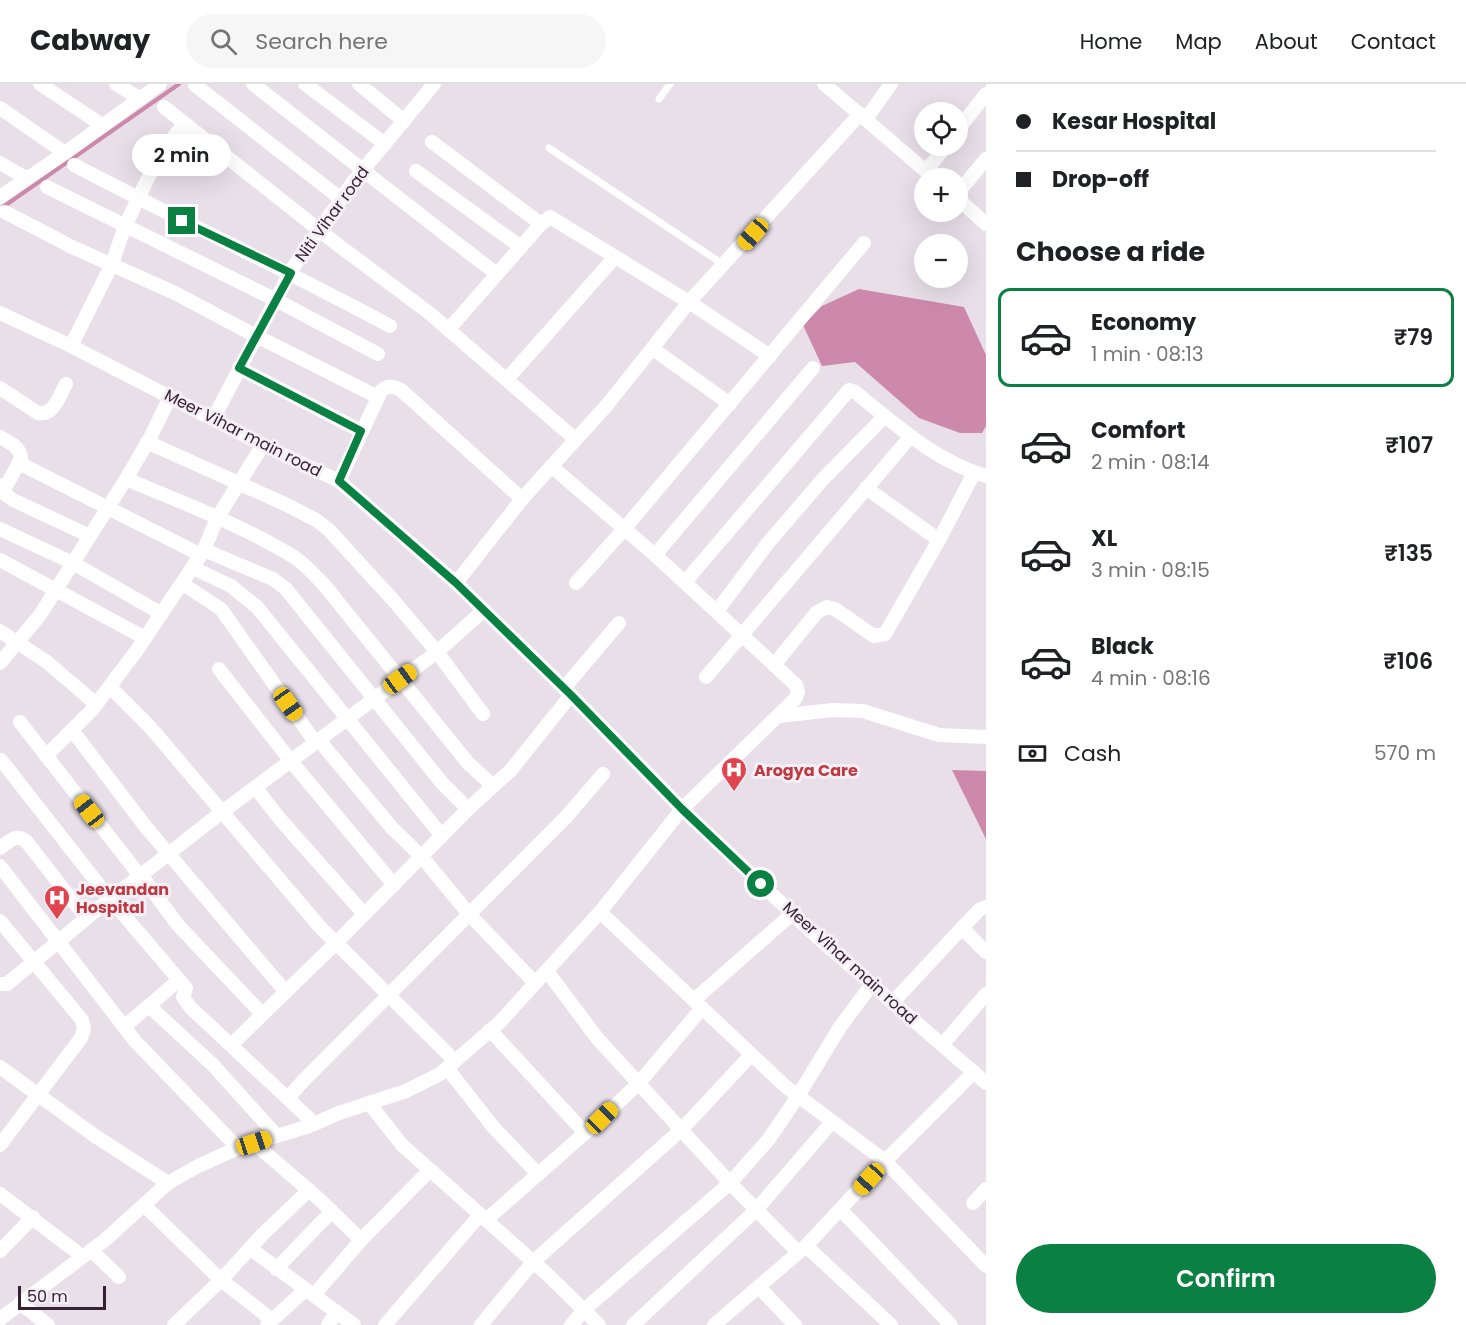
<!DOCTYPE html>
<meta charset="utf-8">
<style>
body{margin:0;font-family:Poppins,sans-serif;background:#f6f6f6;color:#202124;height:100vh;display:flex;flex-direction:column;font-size:22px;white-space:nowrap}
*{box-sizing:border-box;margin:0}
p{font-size:20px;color:#757577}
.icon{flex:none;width:33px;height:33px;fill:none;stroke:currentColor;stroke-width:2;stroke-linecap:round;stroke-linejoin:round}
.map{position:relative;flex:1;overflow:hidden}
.sheet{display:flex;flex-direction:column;background:#fff;width:480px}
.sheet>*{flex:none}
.banner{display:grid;align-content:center;height:132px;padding:0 30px;background:#fff}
.fabs{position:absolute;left:914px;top:18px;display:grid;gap:12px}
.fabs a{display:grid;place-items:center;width:54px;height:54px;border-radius:50%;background:#fff;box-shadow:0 6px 24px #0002;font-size:30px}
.scale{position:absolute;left:18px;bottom:15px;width:88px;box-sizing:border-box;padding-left:6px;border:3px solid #382137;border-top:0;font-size:16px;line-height:21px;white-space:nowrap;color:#382137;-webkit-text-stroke:4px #f5eff6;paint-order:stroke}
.end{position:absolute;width:27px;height:27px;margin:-14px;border:8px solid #0b8043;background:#fff;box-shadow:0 0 0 3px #fff}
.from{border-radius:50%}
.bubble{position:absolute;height:42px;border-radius:21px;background:#fff;box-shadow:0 6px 24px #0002;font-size:20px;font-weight:600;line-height:42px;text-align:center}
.car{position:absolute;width:18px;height:36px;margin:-18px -9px;border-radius:8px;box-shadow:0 0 4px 2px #0007;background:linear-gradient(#f5c518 24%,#345 0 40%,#f5c518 0 76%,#345 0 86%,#f5c518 0)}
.banner b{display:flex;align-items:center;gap:21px;height:57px;font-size:22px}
.banner b+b{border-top:2px solid #e0e0e0}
.banner i{width:15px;height:15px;background:#202124}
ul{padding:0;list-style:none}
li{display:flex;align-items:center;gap:18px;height:99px;margin:0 12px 9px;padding:0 18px;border:3px solid transparent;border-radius:12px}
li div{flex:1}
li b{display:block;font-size:22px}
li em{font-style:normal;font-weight:600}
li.current{border-color:#0b8043}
li>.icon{width:54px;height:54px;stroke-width:1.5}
h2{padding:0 30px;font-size:27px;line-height:72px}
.pay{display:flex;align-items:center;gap:15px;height:66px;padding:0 30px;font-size:22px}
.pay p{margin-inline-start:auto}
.action{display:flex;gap:12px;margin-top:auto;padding:12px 30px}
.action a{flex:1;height:69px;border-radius:36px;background:#0b8043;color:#fff;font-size:24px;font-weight:600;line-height:69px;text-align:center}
header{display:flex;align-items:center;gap:36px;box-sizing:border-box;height:84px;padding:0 30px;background:#fff;border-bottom:2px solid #e0e0e0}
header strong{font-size:28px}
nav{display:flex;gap:33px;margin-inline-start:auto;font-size:21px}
.search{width:420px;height:54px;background:#f6f6f6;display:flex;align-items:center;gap:15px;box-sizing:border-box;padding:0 21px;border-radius:33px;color:#757577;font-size:22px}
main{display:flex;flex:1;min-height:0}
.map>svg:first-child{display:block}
.water{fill:#cc89ac}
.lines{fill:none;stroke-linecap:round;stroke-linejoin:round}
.stream{stroke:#cc89ac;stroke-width:4}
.service{stroke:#fff;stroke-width:7}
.minor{stroke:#fff;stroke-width:14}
.route{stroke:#0b8043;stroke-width:8}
.labels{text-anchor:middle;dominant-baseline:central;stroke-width:6;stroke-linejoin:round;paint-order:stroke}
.street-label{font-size:16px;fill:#382137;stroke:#f5eff6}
.health-label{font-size:16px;font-weight:bold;fill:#be3a42;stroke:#f5eff6;text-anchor:start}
</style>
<header>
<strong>Cabway</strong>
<div class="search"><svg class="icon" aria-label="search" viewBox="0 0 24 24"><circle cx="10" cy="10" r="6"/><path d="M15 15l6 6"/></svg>Search here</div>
<nav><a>Home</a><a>Map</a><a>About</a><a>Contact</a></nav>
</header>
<main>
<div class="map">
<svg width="986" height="1241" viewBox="0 0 986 1241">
<rect width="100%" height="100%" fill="#e8dfe9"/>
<g class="water">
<path d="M859 205 964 223 986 271V342L982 349H960L919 334 855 278 822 282 803 241 822 222Z"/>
<path d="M952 686 986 687V755Z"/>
</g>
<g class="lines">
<path class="stream" d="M3 123 179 0"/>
<g class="service">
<path d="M659 15 670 0"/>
<path d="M549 64 724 181"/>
</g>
<g class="minor">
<path d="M40 0 102 41"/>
<path d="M116 0 139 14"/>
<path d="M253 0C334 63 415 128 497 190"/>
<path d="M305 0 385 60"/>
<path d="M359 0 404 37"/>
<path d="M824 0 934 94"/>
<path d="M195 1 341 115"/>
<path d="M164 23 338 161 428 228 575 355"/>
<path d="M0 24 65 69"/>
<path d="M866 35 891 0"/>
<path d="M957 47 986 10"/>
<path d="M432 58 541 140"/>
<path d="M0 79 26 94"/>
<path d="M74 81C179 136 286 186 390 242"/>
<path d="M416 87 521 163"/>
<path d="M926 87 946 62"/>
<path d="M47 103 276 216 378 270"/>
<path d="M957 110 986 75"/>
<path d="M0 113 65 69 160 0"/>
<path d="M957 114 986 140"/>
<path d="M5 128 72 163 175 209 256 252 378 313"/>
<path d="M0 229 71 262 263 361 339 397 456 499 571 611 682 725 816 852 986 999"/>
<path d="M449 245 541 140 550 133 689 218 770 272"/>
<path d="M71 262 112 180 125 142 159 71 184 40"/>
<path d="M653 265 730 320"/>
<path d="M239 284 361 347"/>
<path d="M507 295 615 173"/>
<path d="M0 304 38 329C54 332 59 312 66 300"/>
<path d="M213 335 292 185 353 98 434 0"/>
<path d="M0 353C9 358 21 363 21 375L4 406"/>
<path d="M147 358 287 421 316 436 329 446 394 517 437 568 483 630"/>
<path d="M19 379 201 471"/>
<path d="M126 395C181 418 239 440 291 471 304 479 315 491 325 502L468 679 493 702"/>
<path d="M339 397 381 307C388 301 393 302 401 306L522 415"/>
<path d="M0 401 6 411 13 416 90 452"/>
<path d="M866 404 939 456"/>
<path d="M0 445 73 479 162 530"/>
<path d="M204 466 273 495 286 505 442 699 468 725"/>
<path d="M655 471 813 284"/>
<path d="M0 476 145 554"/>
<path d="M193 484 231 502 257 523 442 752"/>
<path d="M685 498 849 306 855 308C895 340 936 378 986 392"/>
<path d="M456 499 522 415 607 321 689 218 860 30"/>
<path d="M576 499 625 444 864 159"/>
<path d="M183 500 221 525 315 658"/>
<path d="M717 527 768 459 823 395 885 332"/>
<path d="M0 547 47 578 96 620"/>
<path d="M0 579 40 531 126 395 150 354 170 313"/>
<path d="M774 581 817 528 827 523 835 525 874 552 885 550 939 456 974 389"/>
<path d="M219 585 290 676 394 801"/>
<path d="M706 593 911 352"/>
<path d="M110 603 150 643 320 843 455 977"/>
<path d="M564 604 619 539"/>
<path d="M779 632 833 626 863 627 939 651 986 653"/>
<path d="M20 638 140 792"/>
<path d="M72 646 145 742 285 907"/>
<path d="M318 655 392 744 422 773 469 830 535 899"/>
<path d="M46 672 92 626 137 566 204 466 217 434 263 361"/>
<path d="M1 676 110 815 186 904 183 913 191 924 315 1040"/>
<path d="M255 703 279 734 364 830"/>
<path d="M0 764C9 758 16 749 26 757L86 834"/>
<path d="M0 782 135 957 238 1064"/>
<path d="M141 791 178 841 262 930"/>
<path d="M600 828 785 1002 885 1077 986 1182"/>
<path d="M0 837 82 936 84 945 81 954 0 1061"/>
<path d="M962 844 979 826 986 823"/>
<path d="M547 887 597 954 730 1099 798 1168"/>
<path d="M0 900H7L100 823 222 728 437 568 484 526"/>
<path d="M694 916 793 829"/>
<path d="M893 918 962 844 986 868"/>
<path d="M149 922 213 981 277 1052"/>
<path d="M124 943 179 896"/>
<path d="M490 946 585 1049"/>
<path d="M231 961 336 859 468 725 511 686 571 611"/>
<path d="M942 961 986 910"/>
<path d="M0 983 95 1052 168 1099"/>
<path d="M447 984 494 1044 538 1090"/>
<path d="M288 1014 304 996 567 732 603 690"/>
<path d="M369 1019 402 1061 548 1191 599 1241"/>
<path d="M254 1059 319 1115 361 1156"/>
<path d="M0 1110 82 1172"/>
<path d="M973 1119 986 1105"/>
<path d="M144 1121 221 1196 272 1236"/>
<path d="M841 1126 951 1241"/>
<path d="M486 1136 602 1034 639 999 702 924"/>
<path d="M806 1162 891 1241"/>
<path d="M251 1165 354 1241"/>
<path d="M91 1166 119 1193"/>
<path d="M0 1167 33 1133"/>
<path d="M276 1185 332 1127"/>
<path d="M759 1203 795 1241"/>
<path d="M314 1211 361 1156 430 1086"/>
<path d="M20 1219 48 1241"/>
<path d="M0 1235 105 1156 168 1099 198 1082 238 1064 309 1042 339 1029 406 1007 440 990 499 939 600 828 682 725 795 615 798 608 796 601 655 471 551 382"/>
<path d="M174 1241 221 1196 263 1150 309 1106"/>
<path d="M267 1241 305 1206"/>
<path d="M328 1241 337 1228"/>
<path d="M385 1241 480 1131"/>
<path d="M481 1241 533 1178 682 1045 751 971"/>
<path d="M571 1241 584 1226 730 1099 769 1055 798 1012 840 943 872 900"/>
<path d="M633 1241 756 1126 832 1038"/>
<path d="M714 1241 806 1162 885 1077 974 988"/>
</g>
</g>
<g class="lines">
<path class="route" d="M182 137 291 189 239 284 361 347 339 397 456 499 571 611 682 725 761 800"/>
</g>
<defs>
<symbol id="hospital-pin" viewBox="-11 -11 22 30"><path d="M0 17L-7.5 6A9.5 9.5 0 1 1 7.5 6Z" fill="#e0444e" stroke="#f5eff6"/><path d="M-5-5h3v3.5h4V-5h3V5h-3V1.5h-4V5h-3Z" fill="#fff"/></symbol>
</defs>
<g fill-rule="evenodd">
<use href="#hospital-pin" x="719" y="671" width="30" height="40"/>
<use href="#hospital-pin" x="42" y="799" width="30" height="40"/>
</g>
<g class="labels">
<g class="street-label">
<text transform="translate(332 130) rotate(-54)">Niti Vihar road</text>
<text transform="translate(243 349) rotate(27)">Meer Vihar main road</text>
<text transform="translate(850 879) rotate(42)">Meer Vihar main road</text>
</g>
<g class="health-label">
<text x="754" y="686">Arogya Care</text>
<text x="76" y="805">Jeevandan<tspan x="76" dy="18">Hospital</tspan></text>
</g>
</g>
</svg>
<div class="fabs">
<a><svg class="icon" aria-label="locate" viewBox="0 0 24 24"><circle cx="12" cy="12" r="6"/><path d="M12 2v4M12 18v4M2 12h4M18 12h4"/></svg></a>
<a>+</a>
<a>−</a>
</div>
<div class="scale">50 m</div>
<i class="end from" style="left:761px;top:800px"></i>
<i class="end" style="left:182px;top:137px"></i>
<div class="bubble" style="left:132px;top:50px;width:99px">2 min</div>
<i class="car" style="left:753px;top:150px;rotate:222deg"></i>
<i class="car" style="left:400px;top:595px;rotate:54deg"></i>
<i class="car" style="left:288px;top:620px;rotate:145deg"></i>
<i class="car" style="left:89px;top:727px;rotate:322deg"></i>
<i class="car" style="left:602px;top:1034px;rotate:45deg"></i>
<i class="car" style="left:254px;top:1059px;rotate:72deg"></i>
<i class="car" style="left:869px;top:1095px;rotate:222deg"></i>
</div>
<section class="sheet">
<div class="banner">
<b><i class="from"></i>Kesar Hospital</b>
<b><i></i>Drop-off</b>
</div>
<h2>Choose a ride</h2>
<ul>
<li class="current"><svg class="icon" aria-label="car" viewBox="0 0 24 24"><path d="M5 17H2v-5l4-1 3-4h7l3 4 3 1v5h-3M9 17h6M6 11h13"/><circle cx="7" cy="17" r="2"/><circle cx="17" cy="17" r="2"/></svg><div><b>Economy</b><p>1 min · 08:13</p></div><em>₹79</em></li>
<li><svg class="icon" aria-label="car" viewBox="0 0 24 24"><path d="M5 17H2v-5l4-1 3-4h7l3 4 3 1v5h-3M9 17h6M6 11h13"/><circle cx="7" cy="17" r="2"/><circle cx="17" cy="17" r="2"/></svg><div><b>Comfort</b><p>2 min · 08:14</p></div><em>₹107</em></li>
<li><svg class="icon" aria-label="car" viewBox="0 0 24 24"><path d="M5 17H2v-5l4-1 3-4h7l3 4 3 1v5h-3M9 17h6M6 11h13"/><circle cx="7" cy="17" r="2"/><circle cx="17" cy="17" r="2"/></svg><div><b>XL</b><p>3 min · 08:15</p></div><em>₹135</em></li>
<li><svg class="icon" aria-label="car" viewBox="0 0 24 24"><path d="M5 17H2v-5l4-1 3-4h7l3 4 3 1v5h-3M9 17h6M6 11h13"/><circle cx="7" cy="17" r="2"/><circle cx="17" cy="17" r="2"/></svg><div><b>Black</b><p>4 min · 08:16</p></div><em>₹106</em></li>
</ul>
<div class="pay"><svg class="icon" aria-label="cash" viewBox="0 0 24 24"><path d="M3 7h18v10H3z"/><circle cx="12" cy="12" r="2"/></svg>Cash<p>570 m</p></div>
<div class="action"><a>Confirm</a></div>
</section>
</main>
